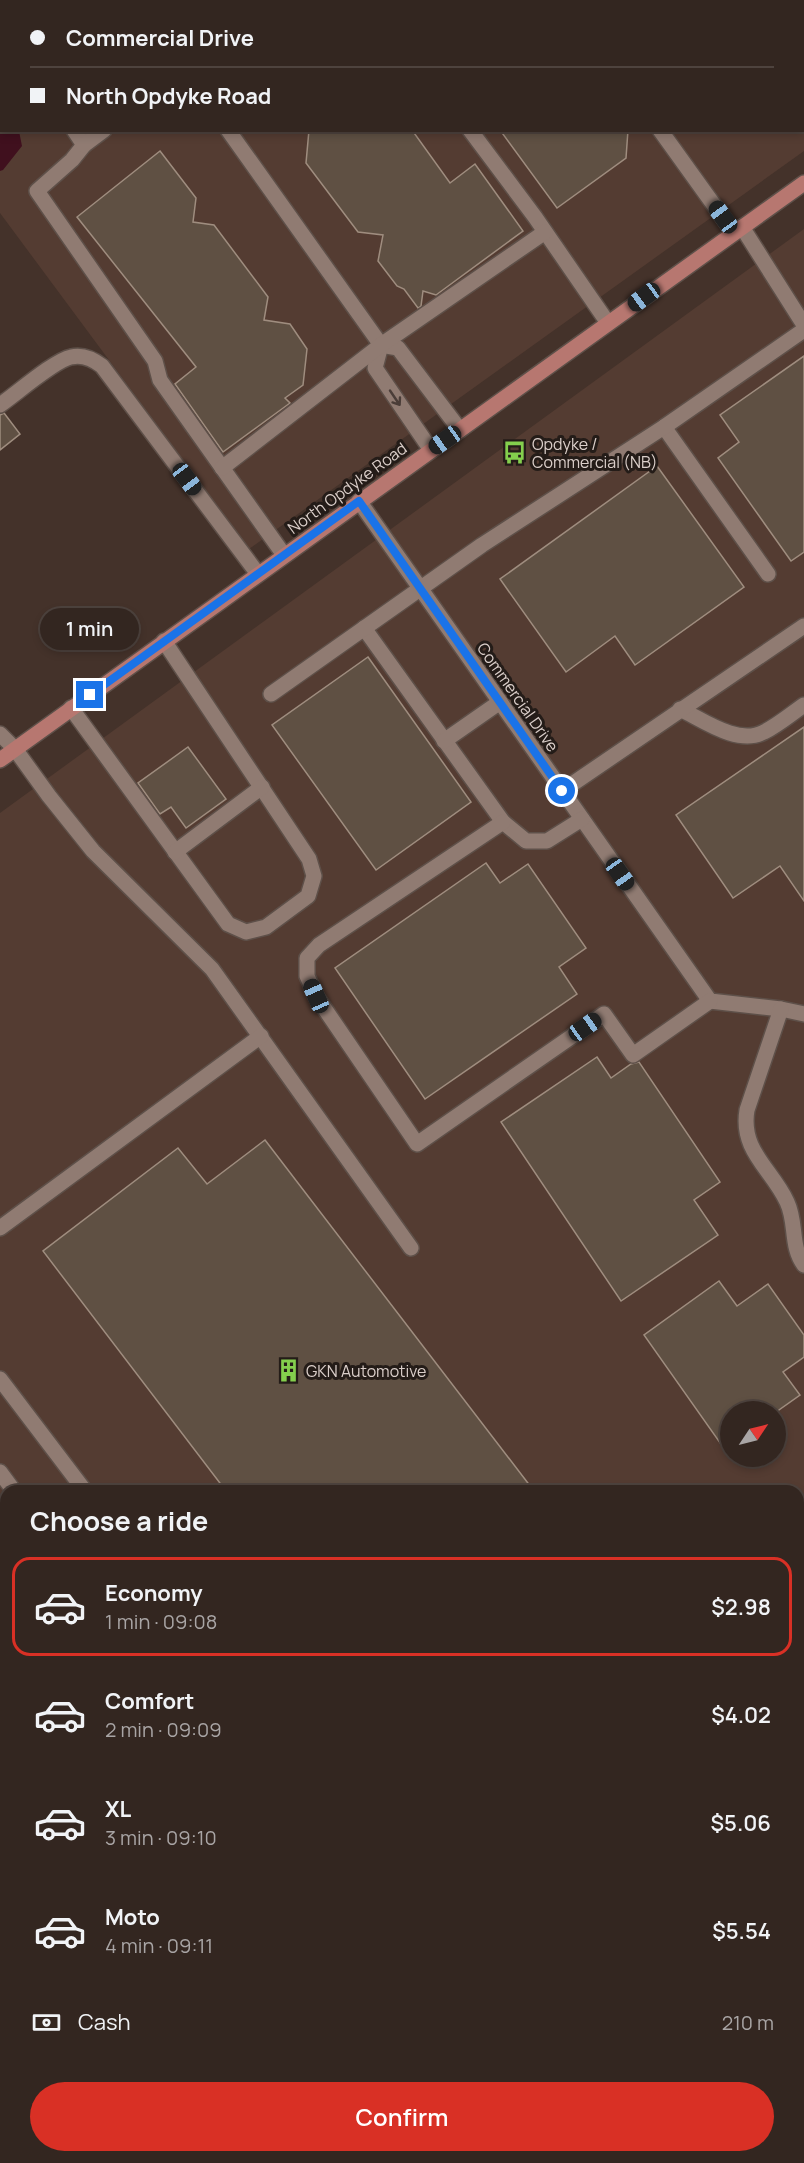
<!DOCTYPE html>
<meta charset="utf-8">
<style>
body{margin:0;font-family:Manrope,sans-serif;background:#3b2e29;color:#f1f3f6;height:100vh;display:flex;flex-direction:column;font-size:22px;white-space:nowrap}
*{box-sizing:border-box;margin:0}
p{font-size:20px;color:#a9a5a5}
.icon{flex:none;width:33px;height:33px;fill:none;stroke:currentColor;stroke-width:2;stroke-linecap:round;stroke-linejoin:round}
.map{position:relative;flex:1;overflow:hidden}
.side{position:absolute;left:0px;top:1485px;width:804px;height:678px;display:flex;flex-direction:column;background:#332620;border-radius:18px 18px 0 0;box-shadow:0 3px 9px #0003,0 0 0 2px #4e433e}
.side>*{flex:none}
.top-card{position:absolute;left:0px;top:0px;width:804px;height:132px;box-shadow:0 3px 9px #0003,0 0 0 2px #4e433e;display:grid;align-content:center;height:132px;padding:0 30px;background:#332620}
.needle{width:39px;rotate:55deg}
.fabs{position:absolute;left:720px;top:1401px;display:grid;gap:12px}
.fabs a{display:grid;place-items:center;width:66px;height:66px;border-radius:50%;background:#332620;box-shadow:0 3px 9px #0003,0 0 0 2px #4e433e;font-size:30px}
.end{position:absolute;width:27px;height:27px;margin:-14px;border:8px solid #1a73e8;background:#fff;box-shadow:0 0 0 3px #fff}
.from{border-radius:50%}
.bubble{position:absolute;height:42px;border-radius:21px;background:#332620;box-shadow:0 3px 9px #0003,0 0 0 2px #4e433e;font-size:20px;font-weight:600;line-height:42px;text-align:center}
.car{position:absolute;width:18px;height:36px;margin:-18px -9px;border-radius:8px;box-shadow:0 0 4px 2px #0007;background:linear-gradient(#222 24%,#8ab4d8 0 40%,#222 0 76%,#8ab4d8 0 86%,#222 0)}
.top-card b{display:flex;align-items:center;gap:21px;height:57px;font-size:22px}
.top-card b+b{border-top:2px solid #4e433e}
.top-card i{width:15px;height:15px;background:#f1f3f6}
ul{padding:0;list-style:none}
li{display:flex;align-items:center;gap:18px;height:99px;margin:0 12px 9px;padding:0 18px;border:3px solid transparent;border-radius:18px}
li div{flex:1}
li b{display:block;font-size:22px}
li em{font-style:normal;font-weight:600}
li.current{border-color:#d93025}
li>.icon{width:54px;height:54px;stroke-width:1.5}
h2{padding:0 30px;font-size:27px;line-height:72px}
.pay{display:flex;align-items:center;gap:15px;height:66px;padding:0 30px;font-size:22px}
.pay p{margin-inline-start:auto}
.button{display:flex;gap:12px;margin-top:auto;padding:12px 30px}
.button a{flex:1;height:69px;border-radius:36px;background:#d93025;color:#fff;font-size:24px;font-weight:600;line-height:69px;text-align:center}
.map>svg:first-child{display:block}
.built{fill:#543c32;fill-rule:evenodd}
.water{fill:#40101e}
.building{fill:#5f5043;stroke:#9f8d7f;stroke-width:1.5}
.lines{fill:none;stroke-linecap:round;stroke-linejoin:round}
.minor-casing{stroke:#5e5049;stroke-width:18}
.major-casing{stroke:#5e5049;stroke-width:18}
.highway-casing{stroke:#5e5049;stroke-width:21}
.minor{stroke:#907b72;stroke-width:15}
.major{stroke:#b77770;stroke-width:15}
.highway{stroke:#d1756e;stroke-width:18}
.oneway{stroke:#4a3d38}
.route{stroke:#1a73e8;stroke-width:8}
.labels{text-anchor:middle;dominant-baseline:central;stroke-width:6;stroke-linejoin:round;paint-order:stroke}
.poi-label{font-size:16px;fill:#dbcfca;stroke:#241c18;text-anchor:start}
.street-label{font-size:16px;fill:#dbcfca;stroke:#241c18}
</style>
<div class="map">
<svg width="804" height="2163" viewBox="0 0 804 2163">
<rect width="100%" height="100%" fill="#44322a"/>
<g class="built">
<path d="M0 0H804V151L249 549 0 213ZM2 2H802V130H2Z"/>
<path d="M804 229V1592L798 1596V1491H6V2142L0 2146V813ZM730 1412H776V1456H730Z"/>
</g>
<path class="water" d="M0 98 2 130 19 131 22 146 3 170 0 171Z"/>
<g class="building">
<path d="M309 130H412L450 183 475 164 523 231 436 295 423 291 421 306 418 308 404 289 397 286 378 261 383 235 358 232 306 163Z"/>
<path d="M500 130H628L626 158 557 208Z"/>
<path d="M160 151 196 198 193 222 214 225 268 297 264 320 290 324 307 349 303 385 285 398 290 403 223 452 175 384 196 367 77 217Z"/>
<path d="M804 356V552L791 561 718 458 739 442 720 415Z"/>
<path d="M4 413 20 434 0 450V415Z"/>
<path d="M657 466 744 587 635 665 615 636 566 672 500 579Z"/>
<path d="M368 657 471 802 376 870 272 725Z"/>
<path d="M804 727V901L780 866 733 898 676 815Z"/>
<path d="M188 747 226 799 186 828 171 807 160 814 138 783Z"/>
<path d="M486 863 500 883 528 864 586 948 559 967 577 994 425 1099 335 968Z"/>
<path d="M597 1057 611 1078 631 1064 639 1062 720 1182 694 1200 718 1235 621 1301 501 1122Z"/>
<path d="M265 1140 534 1491H226L43 1251 178 1148 207 1184Z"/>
<path d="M719 1281 737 1306 768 1284 804 1335V1357L783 1372 800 1395 776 1412H730V1457L644 1335Z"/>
</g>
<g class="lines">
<defs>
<g id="minor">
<path d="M371 0 372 2"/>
<path d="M564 0 565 2"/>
<path d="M283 2 285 0"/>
<path d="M0 30 2 32"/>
<path d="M74 130 84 145 72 160 37 191 155 361 160 380 284 555"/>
<path d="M228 130 381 345 398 348 460 430"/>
<path d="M470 130 535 217 608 323"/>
<path d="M660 130 734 233"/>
<path d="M84 145 104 130"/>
<path d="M742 227 804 325"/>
<path d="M381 345 375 368 431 450"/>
<path d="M0 405C16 394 55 360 71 357 83 354 93 359 102 366L258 574"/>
<path d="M664 427 768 574"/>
<path d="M222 468 381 345 545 232"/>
<path d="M359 501 710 1001 781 1009 804 1014"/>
<path d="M364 628 503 822 526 841H547L582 819"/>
<path d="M271 694 482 545 664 427 804 330"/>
<path d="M71 708 228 924 246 932 266 927 308 896 314 876 309 859 164 641"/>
<path d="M680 709C703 720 738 746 764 732 778 725 791 714 804 705"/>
<path d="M0 734 15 749 49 796 93 851 212 969 411 1248"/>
<path d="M444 741 500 702"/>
<path d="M562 791 804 626"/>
<path d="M503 822 319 945 307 958V976L316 996 417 1144 604 1014 633 1055 710 1001"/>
<path d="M175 852 262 787"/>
<path d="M781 1009 747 1110C740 1151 772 1169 787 1202 797 1223 790 1246 804 1265"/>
<path d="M0 1228 261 1036"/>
<path d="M0 1379 85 1491"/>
<path d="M0 1472 14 1491"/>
<path d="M0 1979 6 1984"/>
</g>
<path id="major" d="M0 760 804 183"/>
<g id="highway">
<path d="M798 1728 804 1724"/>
<path d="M798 1808 804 1804"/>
<path d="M184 2163 193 2157"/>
<path d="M291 2163 299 2157"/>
</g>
</defs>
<use href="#minor" class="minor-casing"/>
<use href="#major" class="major-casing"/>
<use href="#highway" class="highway-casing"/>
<use href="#minor" class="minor"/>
<use href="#major" class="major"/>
<use href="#highway" class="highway"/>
</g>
<defs><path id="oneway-shaft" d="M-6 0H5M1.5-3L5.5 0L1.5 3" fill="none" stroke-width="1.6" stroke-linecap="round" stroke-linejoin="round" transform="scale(1.5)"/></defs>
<use class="oneway" href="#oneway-shaft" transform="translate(395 398) rotate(56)"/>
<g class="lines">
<path class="route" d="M90 695 359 501 562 791"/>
</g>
<defs>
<symbol id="bus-bare" viewBox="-9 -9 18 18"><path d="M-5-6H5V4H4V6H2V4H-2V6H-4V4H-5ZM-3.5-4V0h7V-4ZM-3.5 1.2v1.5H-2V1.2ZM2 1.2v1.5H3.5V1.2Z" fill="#84cf4d" stroke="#241c18" stroke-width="2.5" paint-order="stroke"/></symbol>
<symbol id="building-bare" viewBox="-9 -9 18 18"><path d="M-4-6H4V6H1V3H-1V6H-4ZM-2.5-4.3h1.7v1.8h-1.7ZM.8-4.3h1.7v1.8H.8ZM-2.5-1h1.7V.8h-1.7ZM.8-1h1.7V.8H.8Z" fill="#84cf4d" stroke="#241c18" stroke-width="2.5" paint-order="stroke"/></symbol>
</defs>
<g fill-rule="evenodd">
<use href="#bus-bare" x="498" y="436" width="33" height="33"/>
<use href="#building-bare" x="272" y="1354" width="33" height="33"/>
</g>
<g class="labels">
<g class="poi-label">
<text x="532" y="444">Opdyke /<tspan x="532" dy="18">Commercial (NB)</tspan></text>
<text x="306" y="1371">GKN Automotive</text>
</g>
<g class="street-label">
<text transform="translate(347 488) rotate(-36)">North Opdyke Road</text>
<text transform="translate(518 697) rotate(55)">Commercial Drive</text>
</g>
</g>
</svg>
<div class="fabs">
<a><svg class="needle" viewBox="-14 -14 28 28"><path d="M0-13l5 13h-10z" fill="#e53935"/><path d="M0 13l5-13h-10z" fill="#a9a5a5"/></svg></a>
</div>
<i class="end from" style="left:562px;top:791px"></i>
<i class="end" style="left:90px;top:695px"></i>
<div class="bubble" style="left:40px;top:608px;width:99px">1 min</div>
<i class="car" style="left:723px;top:217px;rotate:324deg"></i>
<i class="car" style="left:644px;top:297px;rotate:234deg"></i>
<i class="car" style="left:445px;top:440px;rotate:235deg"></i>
<i class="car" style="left:187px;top:479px;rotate:143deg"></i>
<i class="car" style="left:620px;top:874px;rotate:145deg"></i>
<i class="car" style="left:316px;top:996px;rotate:336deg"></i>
<i class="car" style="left:585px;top:1027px;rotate:55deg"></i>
<div class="top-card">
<b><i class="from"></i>Commercial Drive</b>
<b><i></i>North Opdyke Road</b>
</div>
<section class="side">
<h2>Choose a ride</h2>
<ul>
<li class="current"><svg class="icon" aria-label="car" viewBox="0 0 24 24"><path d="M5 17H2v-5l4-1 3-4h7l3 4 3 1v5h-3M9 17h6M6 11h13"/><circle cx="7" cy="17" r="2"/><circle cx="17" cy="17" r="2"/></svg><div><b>Economy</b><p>1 min · 09:08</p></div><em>$2.98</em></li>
<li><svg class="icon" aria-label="car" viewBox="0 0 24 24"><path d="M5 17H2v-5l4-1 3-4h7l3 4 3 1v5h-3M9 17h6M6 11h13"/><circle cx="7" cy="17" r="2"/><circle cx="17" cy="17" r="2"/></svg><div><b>Comfort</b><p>2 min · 09:09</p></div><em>$4.02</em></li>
<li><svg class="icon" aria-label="car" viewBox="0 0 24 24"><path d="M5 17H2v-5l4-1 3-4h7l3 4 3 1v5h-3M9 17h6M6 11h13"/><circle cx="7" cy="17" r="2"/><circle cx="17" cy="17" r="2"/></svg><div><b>XL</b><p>3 min · 09:10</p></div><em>$5.06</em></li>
<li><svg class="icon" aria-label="car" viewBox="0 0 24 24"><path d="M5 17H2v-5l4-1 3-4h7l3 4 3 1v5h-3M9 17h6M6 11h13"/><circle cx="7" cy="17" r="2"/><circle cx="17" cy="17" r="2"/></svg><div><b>Moto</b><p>4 min · 09:11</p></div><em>$5.54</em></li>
</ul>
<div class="pay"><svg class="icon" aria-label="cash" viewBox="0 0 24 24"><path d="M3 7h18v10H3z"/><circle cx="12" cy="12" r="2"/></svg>Cash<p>210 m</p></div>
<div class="button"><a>Confirm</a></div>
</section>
</div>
